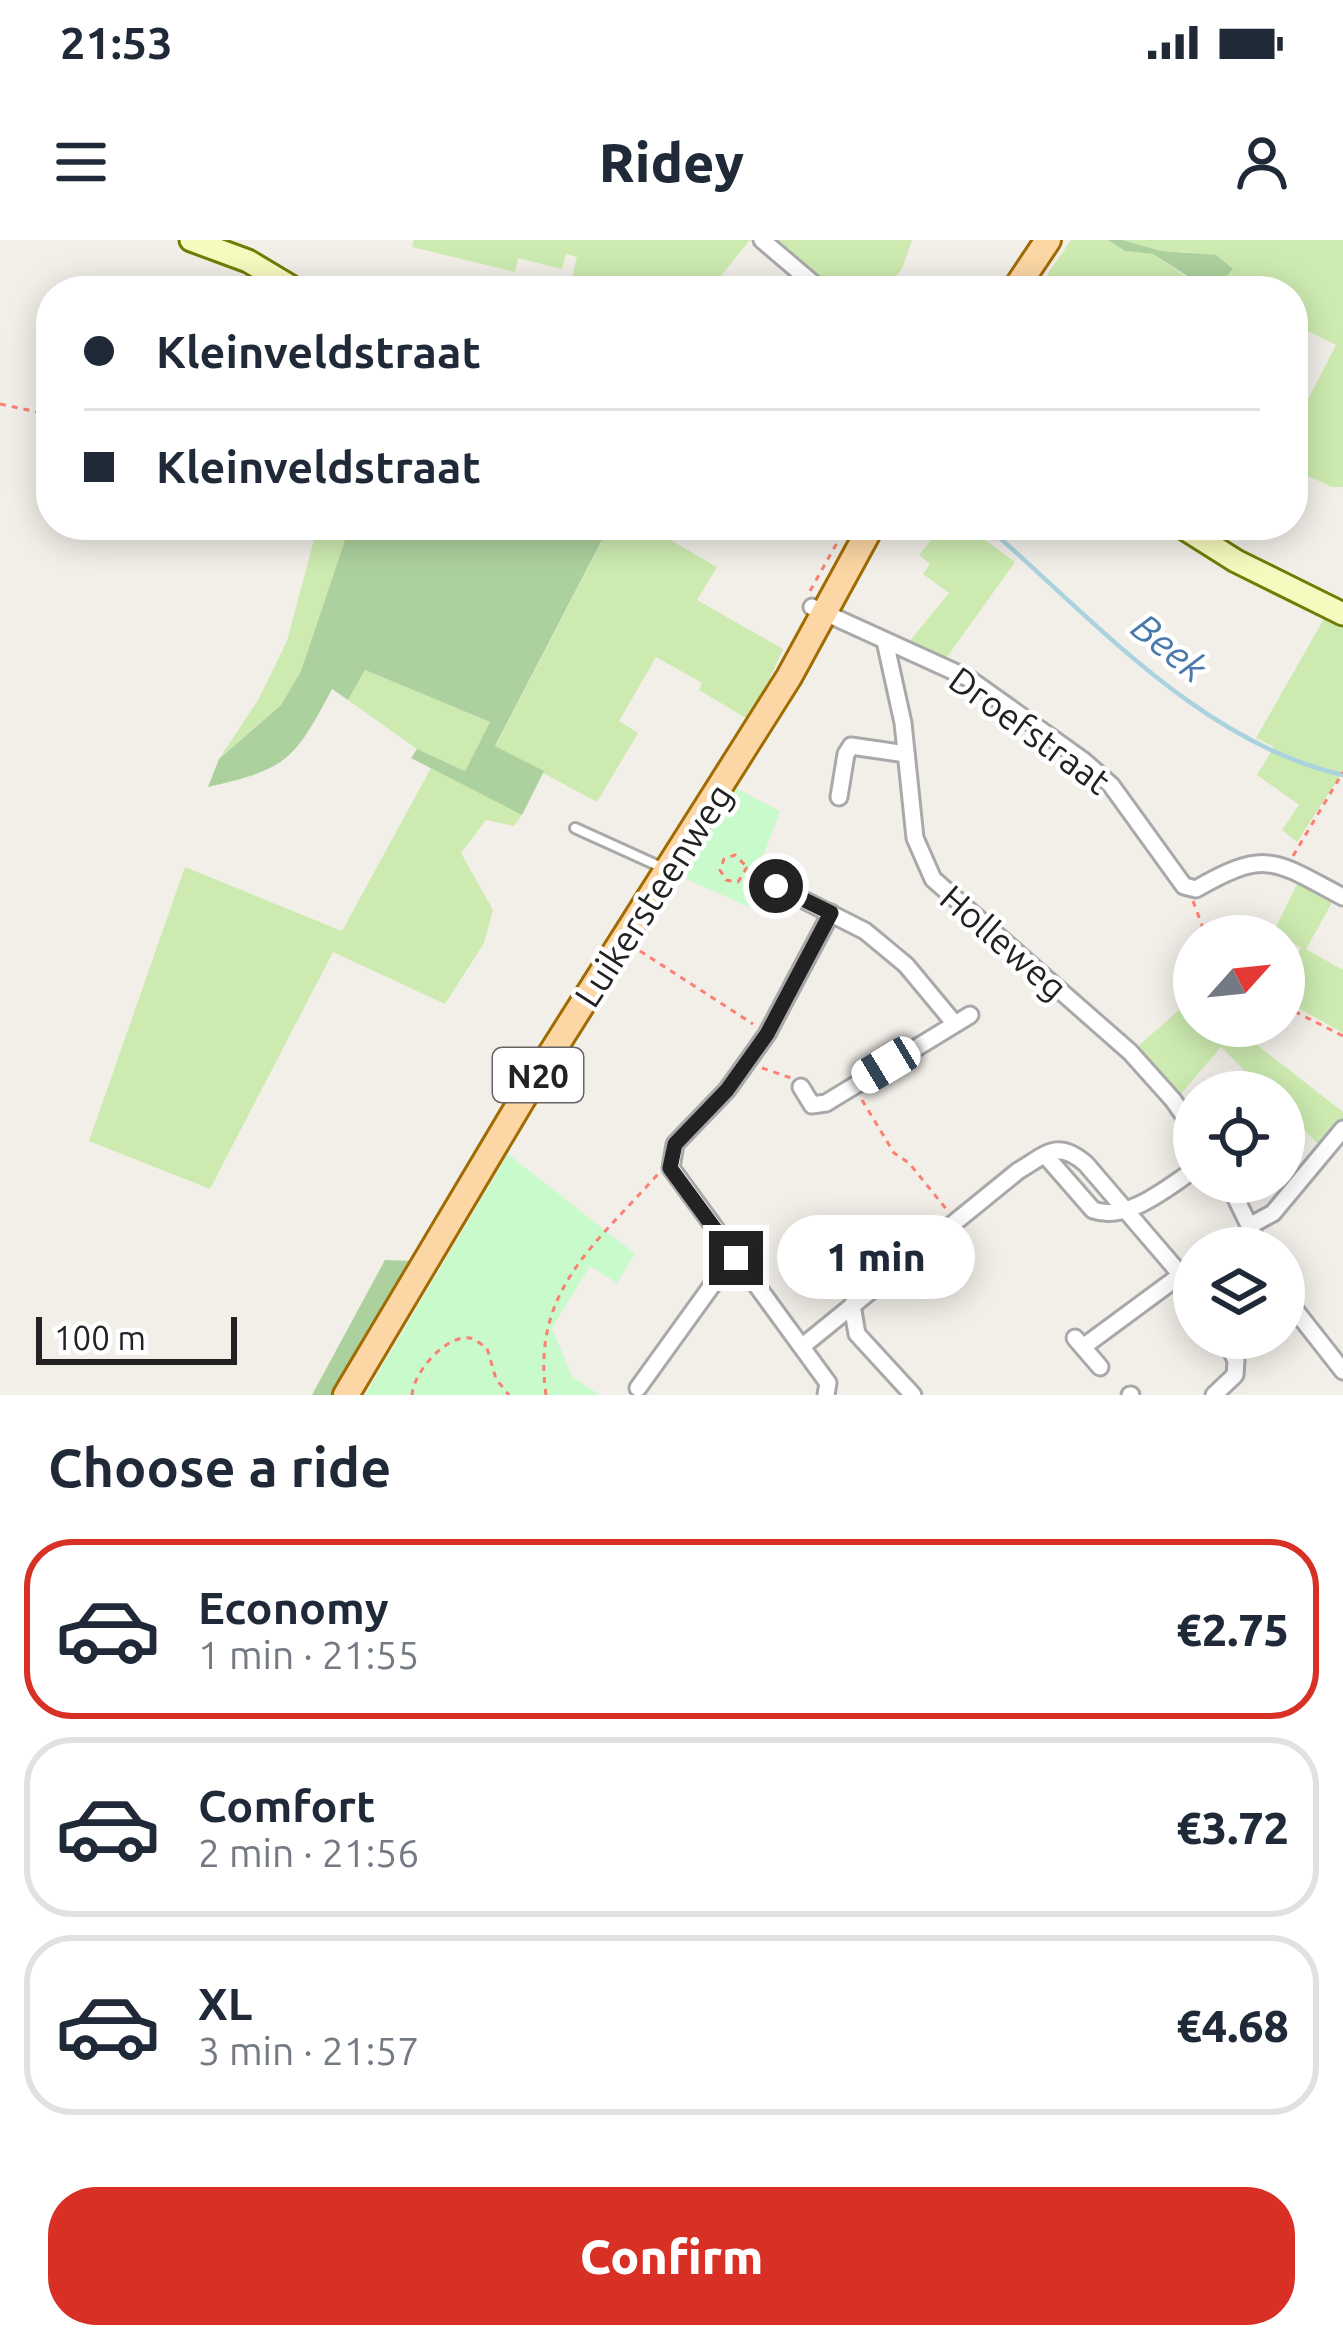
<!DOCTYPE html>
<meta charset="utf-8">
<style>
body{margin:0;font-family:Ubuntu,sans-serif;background:#f2f2f3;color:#1f2937;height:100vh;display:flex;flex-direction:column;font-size:45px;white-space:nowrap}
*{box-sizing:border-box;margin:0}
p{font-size:39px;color:#747a83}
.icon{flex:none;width:66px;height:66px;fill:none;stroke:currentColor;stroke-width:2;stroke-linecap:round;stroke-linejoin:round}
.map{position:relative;height:1155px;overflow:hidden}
.side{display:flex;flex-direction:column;background:#fff;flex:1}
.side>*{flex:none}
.top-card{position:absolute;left:36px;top:36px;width:1272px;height:264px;border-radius:48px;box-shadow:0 6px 30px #0003;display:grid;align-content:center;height:264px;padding:0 48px;background:#fff}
.needle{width:78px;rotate:63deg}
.controls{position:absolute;left:1173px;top:675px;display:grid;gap:24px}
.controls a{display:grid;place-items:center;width:132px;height:132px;border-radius:50%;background:#fff;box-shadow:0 6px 30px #0003;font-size:60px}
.scale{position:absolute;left:36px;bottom:30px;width:201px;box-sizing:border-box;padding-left:12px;border:6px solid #222;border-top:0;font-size:33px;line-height:42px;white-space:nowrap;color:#222;-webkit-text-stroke:9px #fff;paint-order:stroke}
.end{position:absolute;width:54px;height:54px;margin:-27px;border:15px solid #222;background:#fff;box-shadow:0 0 0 6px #fff}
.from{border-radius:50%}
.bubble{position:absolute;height:84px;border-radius:42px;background:#fff;box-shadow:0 6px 30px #0003;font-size:39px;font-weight:800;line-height:84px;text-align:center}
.car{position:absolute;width:36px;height:72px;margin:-36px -18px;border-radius:15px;box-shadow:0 0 9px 3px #0007;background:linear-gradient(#fff 24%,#345 0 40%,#fff 0 76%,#345 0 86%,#fff 0)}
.top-card b{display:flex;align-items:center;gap:42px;height:114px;font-size:45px}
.top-card b+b{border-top:3px solid #e0e1e3}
.top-card i{width:30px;height:30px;background:#1f2937}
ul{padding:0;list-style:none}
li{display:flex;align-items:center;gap:36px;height:180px;margin:0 24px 18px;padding:0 24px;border:6px solid #e0e1e3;border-radius:48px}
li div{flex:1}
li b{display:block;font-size:45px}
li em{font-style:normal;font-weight:800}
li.selected{border-color:#d93025}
li>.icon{width:108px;height:108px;stroke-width:1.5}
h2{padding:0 48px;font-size:54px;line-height:144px}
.cta{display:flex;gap:24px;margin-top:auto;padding:24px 48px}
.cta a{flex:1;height:138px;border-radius:48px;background:#d93025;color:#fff;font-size:48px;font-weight:800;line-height:138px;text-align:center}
.status{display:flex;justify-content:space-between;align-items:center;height:84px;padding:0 60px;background:#fff;direction:ltr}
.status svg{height:33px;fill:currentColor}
header{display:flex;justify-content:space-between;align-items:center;height:156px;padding:0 48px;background:#fff;font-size:54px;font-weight:800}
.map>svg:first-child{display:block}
.grass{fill:#cdebb0}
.forest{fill:#add19e}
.park{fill:#c8facc}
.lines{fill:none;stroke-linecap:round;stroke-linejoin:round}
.stream{stroke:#aad3df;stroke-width:4.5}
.lane-casing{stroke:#a9a9a9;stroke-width:14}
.street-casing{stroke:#a9a9a9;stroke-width:21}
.secondary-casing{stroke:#707d05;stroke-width:27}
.primary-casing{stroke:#a06b00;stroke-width:30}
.path{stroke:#fa8072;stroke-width:3;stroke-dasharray:6 6;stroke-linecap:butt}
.lane{stroke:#fff;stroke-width:8}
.street{stroke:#fff;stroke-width:15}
.secondary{stroke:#f7fabf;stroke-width:21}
.primary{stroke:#fcd6a4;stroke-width:24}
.route{stroke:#222;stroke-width:15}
.labels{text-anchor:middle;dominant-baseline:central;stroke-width:9;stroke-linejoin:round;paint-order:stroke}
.shield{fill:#fff;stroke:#646464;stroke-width:3}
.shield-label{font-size:33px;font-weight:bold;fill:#222}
.street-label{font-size:36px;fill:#222;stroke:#fff}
.water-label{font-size:39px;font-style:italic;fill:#4a7aab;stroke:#fff}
</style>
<div class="status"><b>21:53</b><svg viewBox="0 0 49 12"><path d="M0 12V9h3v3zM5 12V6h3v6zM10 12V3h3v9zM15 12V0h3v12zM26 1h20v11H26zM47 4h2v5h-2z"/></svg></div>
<header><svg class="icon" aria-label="menu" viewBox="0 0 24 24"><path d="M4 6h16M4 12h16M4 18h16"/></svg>Ridey<svg class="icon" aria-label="person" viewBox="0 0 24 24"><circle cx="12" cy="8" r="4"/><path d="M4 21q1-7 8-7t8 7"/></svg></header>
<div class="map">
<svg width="1343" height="1155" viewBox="0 0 1343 1155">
<rect width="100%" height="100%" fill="#f2efe9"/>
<g class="grass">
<path d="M414 0H750L712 47 716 51H569L577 17 566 14 562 29 518 18 515 32 412 7Z"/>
<path d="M771 0H912L902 29 883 51H829Z"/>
<path d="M1071 0H1108L1125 11 1153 14 1188 38 1213 45 1232 30 1192 13 1161 11 1123 0H1343V247H1332L1293 229V188L1336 105 1293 84V51H1036Z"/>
<path d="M318 285H350L301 431 281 465 219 519 258 460 287 401Z"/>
<path d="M583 285H664L660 294 717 327 697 360 783 409 751 481 699 450 702 443 656 417 619 481 638 493 597 562 495 507 602 301 581 291Z"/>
<path d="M943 285H964L1015 322 947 417 909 402 949 353 923 334 930 324 919 315Z"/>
<path d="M1325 377 1343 384V531L1297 602 1282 590 1299 565 1257 535 1274 507 1256 498Z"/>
<path d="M365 430 490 482 465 531 417 509 348 460Z"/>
<path d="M431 528 522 575 514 586 486 580 461 613 493 670 484 703 445 764 333 712 210 949 89 901 185 627 342 691Z"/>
<path d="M1299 640 1334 659 1306 709 1343 730V793L1284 760V742L1301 708 1274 691Z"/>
<path d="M1194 757V786H1248L1243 794 1343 872V880L1322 908 1284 870V852H1266L1221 807 1179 856 1137 807Z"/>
</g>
<g class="forest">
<path d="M1108 0H1123L1161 11 1216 15 1233 29 1225 38 1203 46 1153 14 1125 11Z"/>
<path d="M350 285H559L602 300 495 506 544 531 522 575 411 518 417 509 465 531 490 482 365 430 348 460 332 449C294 521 287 529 208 547L219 519 281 465 301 431Z"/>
<path d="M385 1020 416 1021 335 1155H312Z"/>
</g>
<g class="park">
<path d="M735 548 780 571 758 629 764 638 749 667 677 635Z"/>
<path d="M508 914 635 1014 617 1043 590 1026 552 1088 572 1137 600 1155H365Z"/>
</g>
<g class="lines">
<path class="stream" d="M985 285C1092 377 1199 502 1343 535"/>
<defs>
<path id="lane" d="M575 588 661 627"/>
<g id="street">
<path d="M762 0 822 51"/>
<path d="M812 367 968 438 1084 521 1111 545 1184 646 1196 649C1267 608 1275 621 1343 657"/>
<path d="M885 401 903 483 915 598 933 639 1130 812 1173 860 1194 890"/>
<path d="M839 557 846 514 851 506 906 514"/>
<path d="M776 646 865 691 906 725 955 784"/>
<path d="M801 847 812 865 826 863 970 775"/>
<path d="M1045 915 1093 970C1128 982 1166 948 1194 930"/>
<path d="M1228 942 1260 1008"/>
<path d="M1251 985 1273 973 1343 889"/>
<path d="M1284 1056 1343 1131"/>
<path d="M852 1065 857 1094 913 1155"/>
<path d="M1075 1098 1100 1127"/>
<path d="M804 1105 1018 931C1047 914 1057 899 1086 924L1194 1050"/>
<path d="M1083 1107 1182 1034"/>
<path d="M638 1148 723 1030 736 1018"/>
<path d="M826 1155 828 1143 671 928 675 904 727 850 767 794 831 673"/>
<path d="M1130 1155H1131"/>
<path d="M1214 1155 1235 1135 1236 1121 1226 1098"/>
</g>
<g id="secondary">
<path d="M191 0 248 21 298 51"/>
<path d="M1179 285 1236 321 1343 374"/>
</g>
<g id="primary">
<path d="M1014 51 1048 0"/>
<path d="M346 1155 526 853 789 437 872 285"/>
</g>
</defs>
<use href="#lane" class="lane-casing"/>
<use href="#street" class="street-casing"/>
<use href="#secondary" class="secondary-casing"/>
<use href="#primary" class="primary-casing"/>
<g class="path">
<path d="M0 164 51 175"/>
<path d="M810 351 847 285"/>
<path d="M1293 616 1343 532"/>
<path d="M747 627 738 642 726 640 720 630 724 619 735 615 747 627 765 635"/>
<path d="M1193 661 1206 696"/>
<path d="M640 711 753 784"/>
<path d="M1284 766 1343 796"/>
<path d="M762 828 791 838"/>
<path d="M862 860 894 913 909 923 947 970"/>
<path d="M412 1155C413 1133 446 1094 470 1098 475 1099 482 1105 487 1108L496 1139 509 1155"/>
<path d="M546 1155C531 1051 595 1005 658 934"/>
</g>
<use href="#lane" class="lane"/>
<use href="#street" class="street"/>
<use href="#secondary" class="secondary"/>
<use href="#primary" class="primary"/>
</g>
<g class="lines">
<path class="route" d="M736 1018 670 928 675 904 727 850 767 794 831 673 776 646"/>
</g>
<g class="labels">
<rect class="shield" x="493" y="808" width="90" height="54" rx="9"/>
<g class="shield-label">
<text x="538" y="835">N20</text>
</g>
<g class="street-label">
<text transform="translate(1030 490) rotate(36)">Droefstraat</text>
<text transform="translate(653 655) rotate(-57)">Luikersteenweg</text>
<text transform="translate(1004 702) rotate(41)">Holleweg</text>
</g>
<g class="water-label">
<text transform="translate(1170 407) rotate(39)">Beek</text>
</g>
</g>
</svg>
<div class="controls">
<a><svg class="needle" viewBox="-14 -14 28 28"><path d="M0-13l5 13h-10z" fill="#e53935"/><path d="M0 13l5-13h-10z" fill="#747a83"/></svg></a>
<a><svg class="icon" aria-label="locate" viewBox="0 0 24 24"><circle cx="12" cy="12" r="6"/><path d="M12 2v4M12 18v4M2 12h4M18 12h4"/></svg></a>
<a><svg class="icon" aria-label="layers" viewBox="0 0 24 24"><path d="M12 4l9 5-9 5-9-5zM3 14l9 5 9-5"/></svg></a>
</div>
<div class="scale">100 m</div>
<i class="end from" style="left:776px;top:646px"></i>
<i class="end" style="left:736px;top:1018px"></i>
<div class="bubble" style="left:777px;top:975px;width:198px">1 min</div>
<i class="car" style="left:886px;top:825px;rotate:239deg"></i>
<div class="top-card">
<b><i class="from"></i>Kleinveldstraat</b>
<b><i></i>Kleinveldstraat</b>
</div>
</div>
<section class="side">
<h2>Choose a ride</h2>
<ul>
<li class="selected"><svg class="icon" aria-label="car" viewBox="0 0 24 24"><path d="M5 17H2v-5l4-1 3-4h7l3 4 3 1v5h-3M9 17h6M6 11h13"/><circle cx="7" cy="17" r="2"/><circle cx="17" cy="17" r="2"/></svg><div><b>Economy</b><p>1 min · 21:55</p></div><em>€2.75</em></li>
<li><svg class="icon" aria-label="car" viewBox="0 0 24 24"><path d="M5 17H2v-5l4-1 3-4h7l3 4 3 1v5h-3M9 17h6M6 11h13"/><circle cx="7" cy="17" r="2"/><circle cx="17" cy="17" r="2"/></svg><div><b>Comfort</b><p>2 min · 21:56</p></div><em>€3.72</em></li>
<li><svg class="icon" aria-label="car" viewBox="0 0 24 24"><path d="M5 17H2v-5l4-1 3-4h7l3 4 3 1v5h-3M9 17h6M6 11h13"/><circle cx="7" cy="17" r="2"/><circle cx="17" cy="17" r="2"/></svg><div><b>XL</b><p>3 min · 21:57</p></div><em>€4.68</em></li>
</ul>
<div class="cta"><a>Confirm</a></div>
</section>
